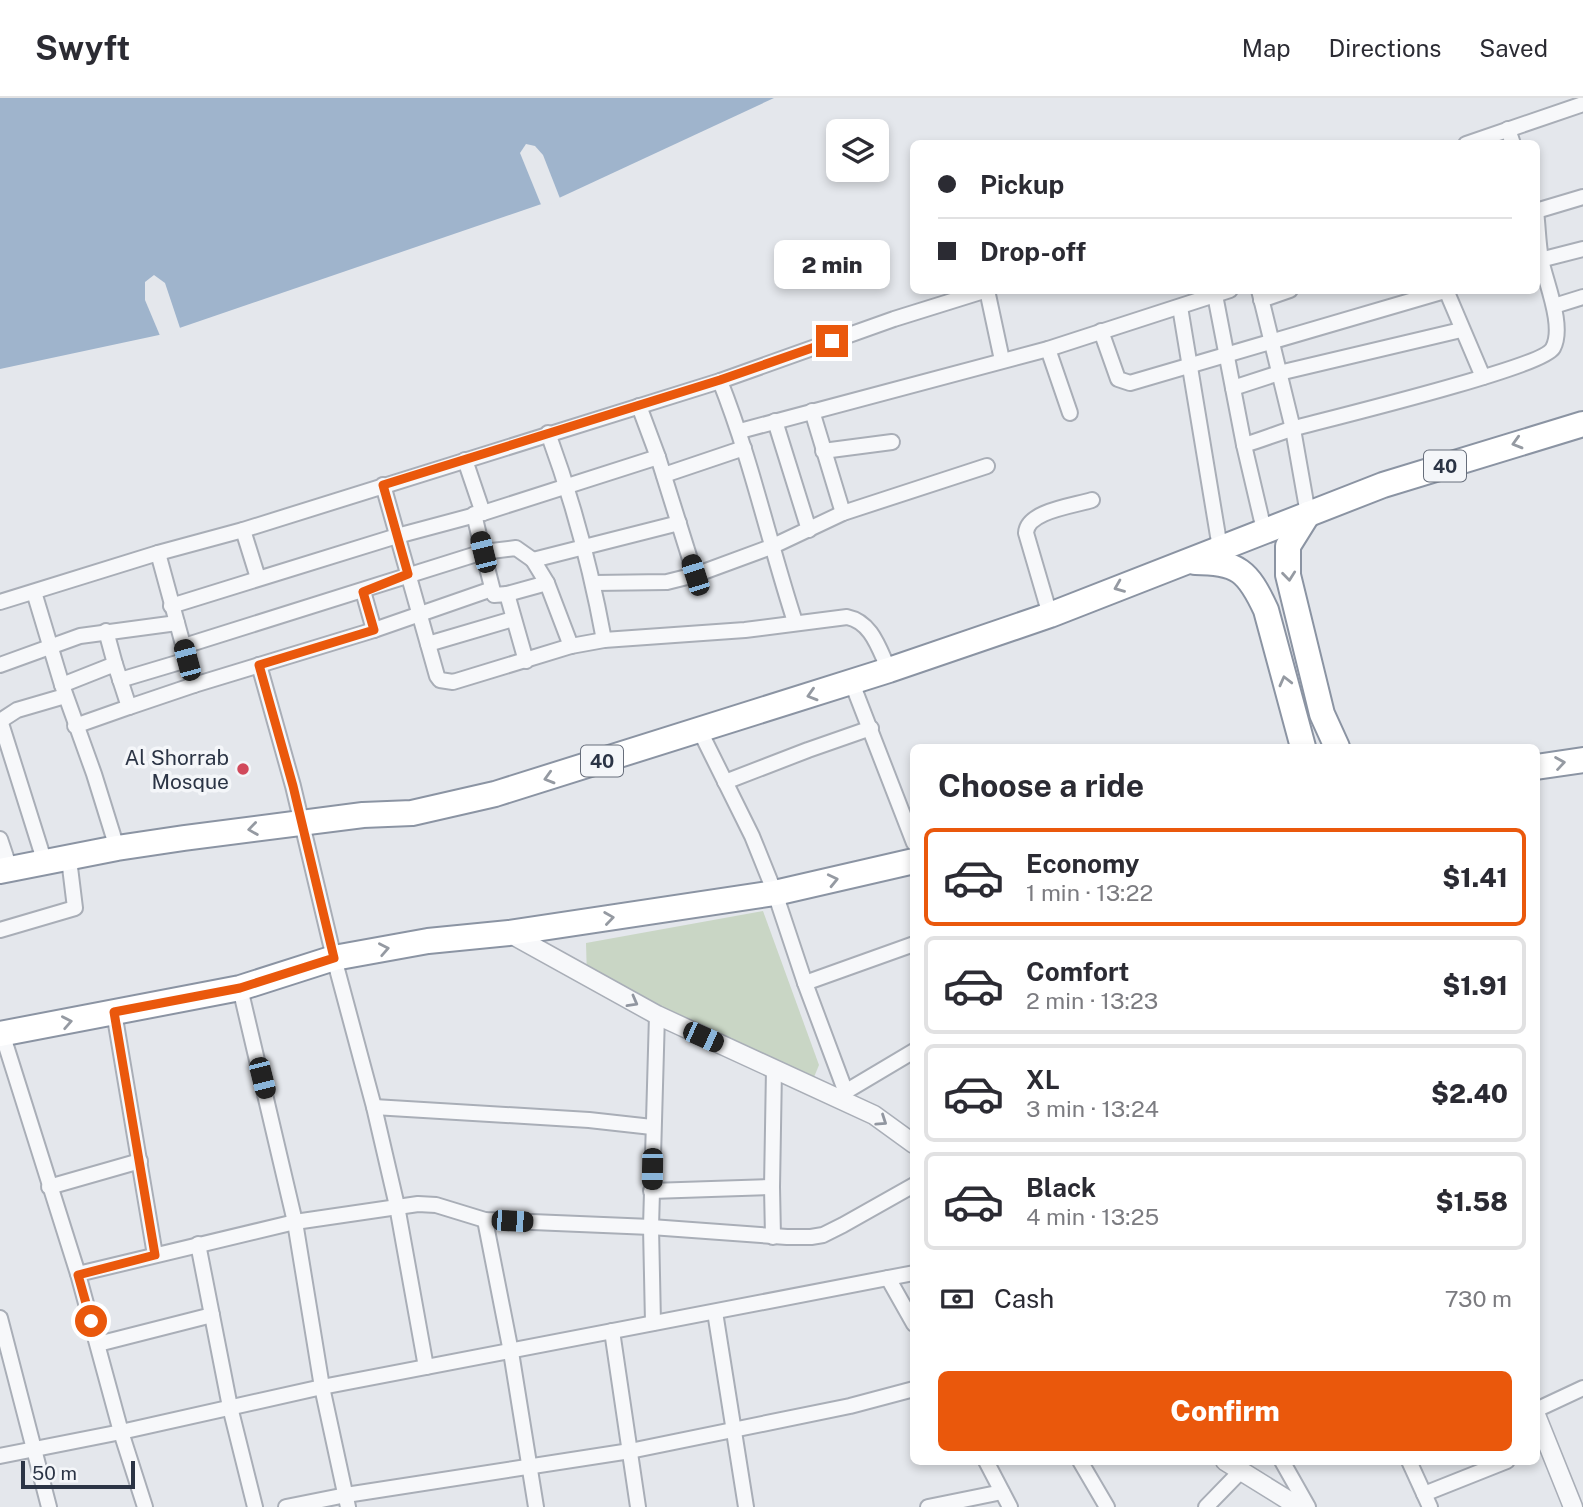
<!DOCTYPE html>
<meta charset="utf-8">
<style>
body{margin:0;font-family:"Public Sans",sans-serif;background:#f7f7f7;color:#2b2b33;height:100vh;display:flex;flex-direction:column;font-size:26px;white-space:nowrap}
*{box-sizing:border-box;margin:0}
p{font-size:23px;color:#7c7c81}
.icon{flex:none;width:38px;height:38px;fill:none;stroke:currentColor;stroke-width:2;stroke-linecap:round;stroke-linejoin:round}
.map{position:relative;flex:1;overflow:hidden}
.sheet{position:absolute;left:910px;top:646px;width:630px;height:721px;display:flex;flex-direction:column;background:#fff;border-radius:10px;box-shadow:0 4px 10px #0003}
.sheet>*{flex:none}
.banner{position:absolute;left:910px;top:42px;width:630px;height:154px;border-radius:10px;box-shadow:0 4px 10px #0003;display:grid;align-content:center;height:154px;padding:0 28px;background:#fff}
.fabs{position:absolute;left:826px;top:21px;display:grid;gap:14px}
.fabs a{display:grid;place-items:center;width:63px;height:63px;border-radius:10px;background:#fff;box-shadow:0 4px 10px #0003;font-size:35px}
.scale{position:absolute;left:21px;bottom:18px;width:114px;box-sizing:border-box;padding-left:7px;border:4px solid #2b3445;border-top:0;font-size:19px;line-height:24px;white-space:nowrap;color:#2b3445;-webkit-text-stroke:5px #f4f6f9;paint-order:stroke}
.end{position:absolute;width:32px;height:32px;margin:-16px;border:9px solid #ea580c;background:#fff;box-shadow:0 0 0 4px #fff}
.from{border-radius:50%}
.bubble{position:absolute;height:49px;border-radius:10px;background:#fff;box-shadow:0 4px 10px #0003;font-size:23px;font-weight:800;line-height:49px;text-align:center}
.car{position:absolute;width:21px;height:42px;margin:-21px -10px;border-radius:9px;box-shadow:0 0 5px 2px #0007;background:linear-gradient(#222 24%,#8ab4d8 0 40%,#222 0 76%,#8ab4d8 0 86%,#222 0)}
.banner b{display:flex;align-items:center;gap:24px;height:66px;font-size:26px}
.banner b+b{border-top:2px solid #e1e1e2}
.banner i{width:18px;height:18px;background:#2b2b33}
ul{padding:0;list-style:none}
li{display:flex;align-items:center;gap:21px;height:98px;margin:0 14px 10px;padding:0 14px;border:4px solid #e1e1e2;border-radius:10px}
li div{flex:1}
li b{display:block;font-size:26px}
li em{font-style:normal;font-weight:800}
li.selected{border-color:#ea580c}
li>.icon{width:63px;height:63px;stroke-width:1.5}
h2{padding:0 28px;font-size:32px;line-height:84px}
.pay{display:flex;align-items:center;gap:18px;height:77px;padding:0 28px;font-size:26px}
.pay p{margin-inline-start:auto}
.action{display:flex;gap:14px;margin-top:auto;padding:14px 28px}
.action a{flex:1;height:80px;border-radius:10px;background:#ea580c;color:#fff;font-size:28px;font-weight:800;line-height:80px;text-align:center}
header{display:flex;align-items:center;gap:42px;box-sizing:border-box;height:98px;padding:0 35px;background:#fff;border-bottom:2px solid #e1e1e2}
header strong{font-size:33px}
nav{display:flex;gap:38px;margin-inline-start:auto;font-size:24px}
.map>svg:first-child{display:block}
.green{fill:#c9d6c5}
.water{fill:#9fb4cc}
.pier{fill:#e4e7ec}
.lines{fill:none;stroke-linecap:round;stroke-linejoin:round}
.minor-casing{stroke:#a9aeb7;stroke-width:18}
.tertiary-casing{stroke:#a9aeb7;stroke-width:21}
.trunk-casing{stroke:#8b94a3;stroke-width:28}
.minor{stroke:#f7f8fa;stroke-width:14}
.tertiary{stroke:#f7f8fa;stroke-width:18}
.trunk{stroke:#fff;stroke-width:24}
.oneway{stroke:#959aa2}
.oneway2{stroke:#9196a0}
.route{stroke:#ea580c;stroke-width:9}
.poi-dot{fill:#d1495b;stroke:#f4f6f9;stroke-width:2.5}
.labels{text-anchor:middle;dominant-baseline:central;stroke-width:7;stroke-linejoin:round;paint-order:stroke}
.shield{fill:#f4f6f9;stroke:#676e7b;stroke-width:2}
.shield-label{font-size:19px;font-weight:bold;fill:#2b3445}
.poi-label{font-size:21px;fill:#2b3445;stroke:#f4f6f9;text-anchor:end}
</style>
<header>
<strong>Swyft</strong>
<nav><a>Map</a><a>Directions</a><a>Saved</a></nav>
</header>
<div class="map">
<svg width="1583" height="1409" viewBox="0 0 1583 1409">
<rect width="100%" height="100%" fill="#e4e7ec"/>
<path class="green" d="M763 813 819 967 812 984 587 880 586 845Z"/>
<path class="water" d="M0 0H774L559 100 159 237 0 271Z"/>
<g class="pier">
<path d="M526 46 535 48 543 57 561 103 542 109 520 55Z"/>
<path d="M154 177 165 185 181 233 161 240 145 202V184Z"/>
</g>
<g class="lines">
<defs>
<g id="minor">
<path d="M1508 31 1513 46"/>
<path d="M1466 46 1583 6"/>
<path d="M1536 113 1583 99"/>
<path d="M1536 163 1583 151"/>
<path d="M987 192 1002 262"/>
<path d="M1259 192 1293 331 1308 416"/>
<path d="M1446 192 1483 279"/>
<path d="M1215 197 1244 347 1264 432"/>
<path d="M1261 202 1290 192"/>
<path d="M1554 208 1583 199"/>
<path d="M1180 209 1220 450"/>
<path d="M1101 233 1118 281 1130 285 1448 192"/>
<path d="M1048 251 1070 315"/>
<path d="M720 283C751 361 769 444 795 524"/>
<path d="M1233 290 1279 275 1461 232"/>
<path d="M639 308 658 359 695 477"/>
<path d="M812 313 843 415"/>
<path d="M775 323 809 432"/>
<path d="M740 333 1048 251 1230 192"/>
<path d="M548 335C573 403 591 471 604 542"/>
<path d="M1244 347C1261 342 1278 335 1295 330 1329 321 1543 269 1553 250 1565 228 1545 183 1541 161 1538 145 1538 129 1536 113"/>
<path d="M823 353 892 344"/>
<path d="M465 362 483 415"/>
<path d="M664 377 744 350"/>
<path d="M383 387 437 578 440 582 453 584 571 548 604 542 745 532 847 519C872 524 879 551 889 572"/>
<path d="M474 416 483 454 516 450 533 462"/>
<path d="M243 432 258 480"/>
<path d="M158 455 194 587"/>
<path d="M594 485 667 484 695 477 771 449 843 415 987 368"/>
<path d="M363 493 374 532"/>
<path d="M34 494 62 587 94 676 117 750"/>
<path d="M507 496 547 485"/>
<path d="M0 504 158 455 243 432 720 283 894 221 987 192"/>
<path d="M171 508 397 438 483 415 658 359"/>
<path d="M1050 517 1026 435C1027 413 1073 408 1092 402"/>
<path d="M106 533 115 566"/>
<path d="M428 546 513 521"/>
<path d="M184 548 483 454 494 497 507 496 526 563"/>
<path d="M571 548 547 485 533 462 679 425"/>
<path d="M0 567 80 538 177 525"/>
<path d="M259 567 293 688 334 860 374 1009 397 1108 426 1269"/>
<path d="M120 582 187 562"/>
<path d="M852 585 914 745"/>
<path d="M62 587 115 566 129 609 194 587 374 532 492 491"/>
<path d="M0 622 45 765"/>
<path d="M0 623 17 612 65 598"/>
<path d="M75 628 129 609"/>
<path d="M699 631 752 738 775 795 805 885 845 992"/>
<path d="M725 684 808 652 871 630"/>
<path d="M0 741 10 771"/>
<path d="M0 832 75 810 69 761"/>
<path d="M805 885 914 846"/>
<path d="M240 890 295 1124 322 1289 348 1409"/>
<path d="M114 914 155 1157"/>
<path d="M2 935 78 1176 121 1334 145 1409"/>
<path d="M840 997 914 953"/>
<path d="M374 1009 589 1022 652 1029"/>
<path d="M49 1089 140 1063"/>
<path d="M651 1093 772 1089"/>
<path d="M485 1122 511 1254 536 1409"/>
<path d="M773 1139 772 1089 774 971"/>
<path d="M198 1146 230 1309 255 1409"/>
<path d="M78 1176 295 1124 418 1106 436 1107 485 1122 651 1129 787 1139H811L823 1137 843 1127 914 1087"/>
<path d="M888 1180 914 1226"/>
<path d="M715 1214 746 1409"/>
<path d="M0 1220 49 1409"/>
<path d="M653 1225 651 1129 657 917"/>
<path d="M612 1233 638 1409"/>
<path d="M98 1246 212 1217"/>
<path d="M1536 1312 1583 1290"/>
<path d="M0 1358 121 1334 322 1289 914 1175"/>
<path d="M986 1363 1010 1409"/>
<path d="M1080 1363 1107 1409"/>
<path d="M1282 1363 1308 1409"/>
<path d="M1409 1363 1430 1409"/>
<path d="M1424 1396 1507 1363"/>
<path d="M286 1409 346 1397 630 1353 850 1308 914 1291"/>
<path d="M928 1409 1002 1394"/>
<path d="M1206 1409 1240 1374"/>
</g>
<g id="tertiary">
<path d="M509 835 657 917 874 1017 914 1046"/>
<path d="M1536 1317 1573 1409"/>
<path d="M1225 1363 1299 1409"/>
</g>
<g id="trunk">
<path d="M1308 416 1288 448V477L1322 616 1337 649"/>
<path d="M1195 464C1238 464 1248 473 1266 512L1303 649"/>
<path d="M1536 669 1583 662"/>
<path d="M0 773 117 750 184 740 363 717 412 715 495 696 889 572 1050 517 1383 387 1583 326"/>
<path d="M0 936 240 890 334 860 428 843 509 835 775 795 914 763"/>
</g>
</defs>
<use href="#minor" class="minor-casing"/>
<use href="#tertiary" class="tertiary-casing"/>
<use href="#trunk" class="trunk-casing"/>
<use href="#minor" class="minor"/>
<use href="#tertiary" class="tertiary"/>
<use href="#trunk" class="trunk"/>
</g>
<defs><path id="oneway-chevron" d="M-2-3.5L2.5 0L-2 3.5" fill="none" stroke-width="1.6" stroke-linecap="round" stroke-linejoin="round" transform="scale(1.75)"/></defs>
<g class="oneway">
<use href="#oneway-chevron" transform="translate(1517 345) rotate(164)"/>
<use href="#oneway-chevron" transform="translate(1289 478) rotate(84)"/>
<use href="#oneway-chevron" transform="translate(1119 489) rotate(158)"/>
<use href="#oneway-chevron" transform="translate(1285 583) rotate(-104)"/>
<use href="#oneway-chevron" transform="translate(812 597) rotate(163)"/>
<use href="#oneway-chevron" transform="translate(1560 665) rotate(-9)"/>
<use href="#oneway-chevron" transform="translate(549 680) rotate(164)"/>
<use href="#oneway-chevron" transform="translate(253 731) rotate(172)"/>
<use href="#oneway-chevron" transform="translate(833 782) rotate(-13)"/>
<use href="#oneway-chevron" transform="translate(609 820) rotate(-8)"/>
<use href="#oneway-chevron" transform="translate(384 851) rotate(-11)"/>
<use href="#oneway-chevron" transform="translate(67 924) rotate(-11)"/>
</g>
<g class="oneway2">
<use href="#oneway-chevron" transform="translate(633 904) rotate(29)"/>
<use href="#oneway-chevron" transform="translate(882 1023) rotate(34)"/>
</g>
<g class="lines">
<path class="route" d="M91 1223 78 1177 155 1157 114 914 240 890 334 860 293 688 259 567 374 532 363 494 408 476 383 387 720 282 832 243"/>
</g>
<circle class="poi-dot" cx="243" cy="671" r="7"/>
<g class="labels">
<g class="shield">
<rect x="1424" y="352.5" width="42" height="31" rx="5"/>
<rect x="581" y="647.5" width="42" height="31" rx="5"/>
</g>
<g class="shield-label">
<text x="1445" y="368">40</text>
<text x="602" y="663">40</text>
</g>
<g class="poi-label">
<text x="229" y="659">Al Shorrab<tspan x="229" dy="24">Mosque</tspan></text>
</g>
</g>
</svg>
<div class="fabs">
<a><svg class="icon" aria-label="layers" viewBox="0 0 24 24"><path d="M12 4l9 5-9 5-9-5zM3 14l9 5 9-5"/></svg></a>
</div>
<div class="scale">50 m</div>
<i class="end from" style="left:91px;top:1223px"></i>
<i class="end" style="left:832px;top:243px"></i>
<div class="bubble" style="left:774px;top:142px;width:116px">2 min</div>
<i class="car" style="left:483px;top:454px;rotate:346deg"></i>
<i class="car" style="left:695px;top:477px;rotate:342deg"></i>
<i class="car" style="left:187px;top:562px;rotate:345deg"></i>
<i class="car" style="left:703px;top:939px;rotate:114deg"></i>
<i class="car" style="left:262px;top:980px;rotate:166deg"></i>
<i class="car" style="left:652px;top:1071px;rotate:181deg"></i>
<i class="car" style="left:512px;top:1123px;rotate:93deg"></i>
<div class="banner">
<b><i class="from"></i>Pickup</b>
<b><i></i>Drop-off</b>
</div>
<section class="sheet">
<h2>Choose a ride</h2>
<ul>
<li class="selected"><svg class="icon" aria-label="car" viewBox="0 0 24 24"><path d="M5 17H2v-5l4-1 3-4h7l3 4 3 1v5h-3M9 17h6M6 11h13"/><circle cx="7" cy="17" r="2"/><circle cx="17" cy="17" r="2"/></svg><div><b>Economy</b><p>1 min · 13:22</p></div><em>$1.41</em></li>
<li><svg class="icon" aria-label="car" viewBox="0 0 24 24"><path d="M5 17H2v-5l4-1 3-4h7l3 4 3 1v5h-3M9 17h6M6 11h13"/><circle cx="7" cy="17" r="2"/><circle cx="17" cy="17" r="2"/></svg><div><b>Comfort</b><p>2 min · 13:23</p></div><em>$1.91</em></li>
<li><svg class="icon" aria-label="car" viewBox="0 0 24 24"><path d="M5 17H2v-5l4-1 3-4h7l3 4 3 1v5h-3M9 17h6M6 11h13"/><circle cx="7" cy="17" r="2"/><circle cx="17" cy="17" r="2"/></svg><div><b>XL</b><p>3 min · 13:24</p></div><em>$2.40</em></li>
<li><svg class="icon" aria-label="car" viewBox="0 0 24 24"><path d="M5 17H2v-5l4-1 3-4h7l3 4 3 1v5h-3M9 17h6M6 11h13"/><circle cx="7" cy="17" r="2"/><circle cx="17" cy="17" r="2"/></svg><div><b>Black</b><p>4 min · 13:25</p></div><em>$1.58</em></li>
</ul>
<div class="pay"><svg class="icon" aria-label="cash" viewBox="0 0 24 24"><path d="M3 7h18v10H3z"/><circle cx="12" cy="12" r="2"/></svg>Cash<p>730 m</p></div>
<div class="action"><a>Confirm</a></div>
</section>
</div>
